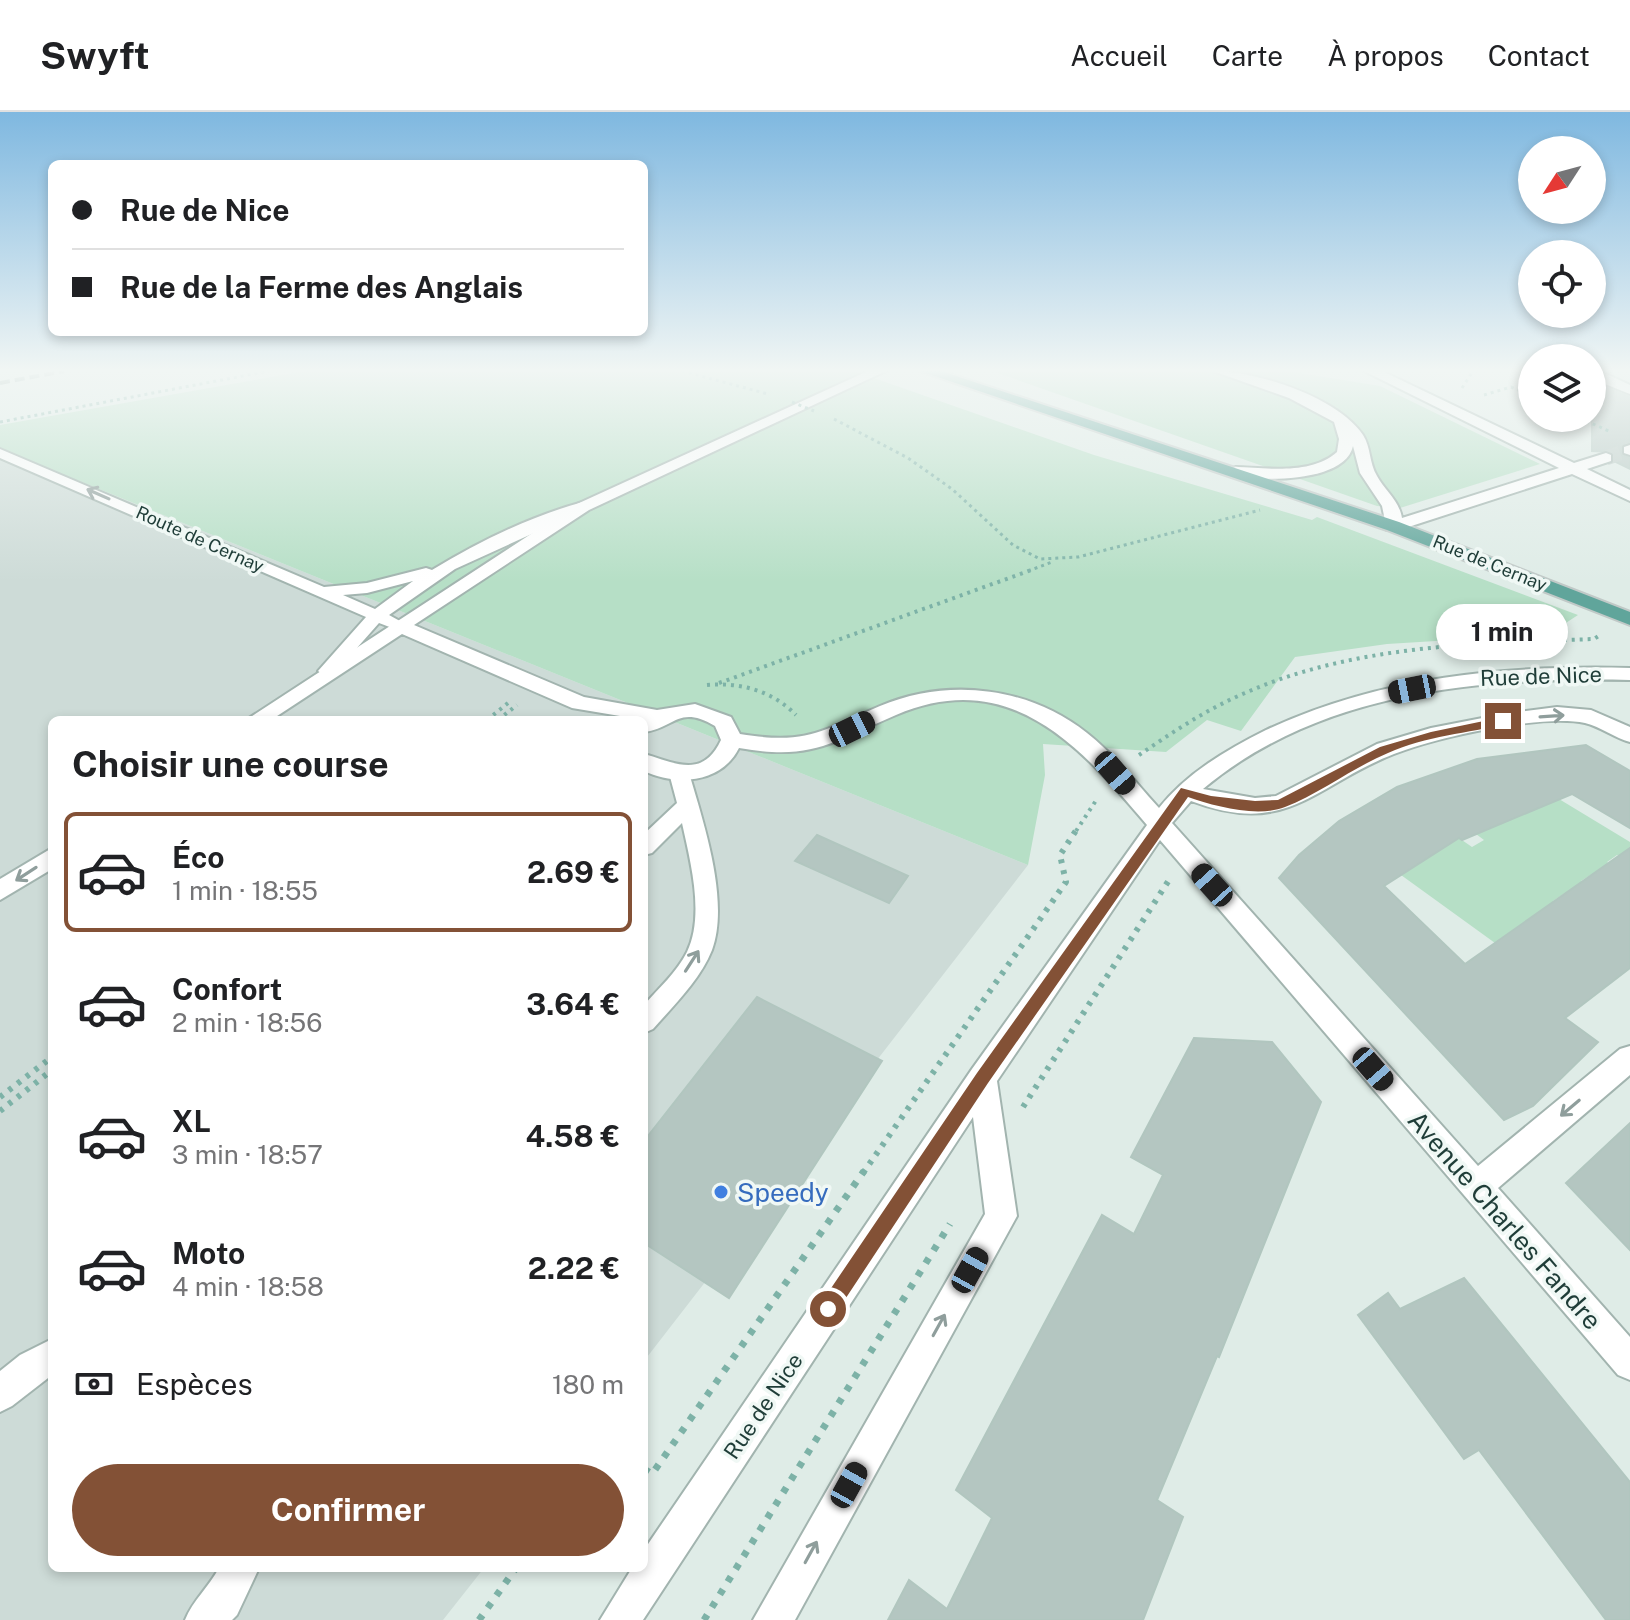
<!DOCTYPE html>
<html lang="fr">
<meta charset="utf-8">
<style>
body{margin:0;font-family:"Public Sans",sans-serif;background:#f2f2f2;color:#202124;height:100vh;display:flex;flex-direction:column;font-size:30px;white-space:nowrap}
*{box-sizing:border-box;margin:0}
p{font-size:26px;color:#757577}
.icon{flex:none;width:44px;height:44px;fill:none;stroke:currentColor;stroke-width:2;stroke-linecap:round;stroke-linejoin:round}
.map{position:relative;flex:1;overflow:hidden}
.side{position:absolute;left:48px;top:604px;width:600px;height:856px;display:flex;flex-direction:column;background:#fff;border-radius:12px;box-shadow:0 4px 12px #0003}
.side>*{flex:none}
.banner{position:absolute;left:48px;top:48px;width:600px;height:176px;border-radius:12px;box-shadow:0 4px 12px #0003;display:grid;align-content:center;height:176px;padding:0 24px;background:#fff}
.needle{width:52px;rotate:234deg}
.fabs{position:absolute;left:1518px;top:24px;display:grid;gap:16px}
.fabs a{display:grid;place-items:center;width:88px;height:88px;border-radius:50%;background:#fff;box-shadow:0 4px 12px #0003;font-size:40px}
.end{position:absolute;width:36px;height:36px;margin:-18px;border:10px solid #835136;background:#fff;box-shadow:0 0 0 4px #fff}
.from{border-radius:50%}
.bubble{position:absolute;height:56px;border-radius:28px;background:#fff;box-shadow:0 4px 12px #0003;font-size:26px;font-weight:700;line-height:56px;text-align:center}
.car{position:absolute;width:24px;height:48px;margin:-24px -12px;border-radius:10px;box-shadow:0 0 6px 2px #0007;background:linear-gradient(#222 24%,#8ab4d8 0 40%,#222 0 76%,#8ab4d8 0 86%,#222 0)}
.banner b{display:flex;align-items:center;gap:28px;height:76px;font-size:30px}
.banner b+b{border-top:2px solid #e0e0e0}
.banner i{width:20px;height:20px;background:#202124}
ul{padding:0;list-style:none}
li{display:flex;align-items:center;gap:24px;height:120px;margin:0 16px 12px;padding:0 8px;border:4px solid transparent;border-radius:12px}
li div{flex:1}
li b{display:block;font-size:30px}
li em{font-style:normal;font-weight:700}
li.selected{border-color:#835136}
li>.icon{width:72px;height:72px;stroke-width:1.5}
h2{padding:0 24px;font-size:36px;line-height:96px}
.pay{display:flex;align-items:center;gap:20px;height:88px;padding:0 24px;font-size:30px}
.pay p{margin-inline-start:auto}
.primary-button{display:flex;gap:16px;margin-top:auto;padding:16px 24px}
.primary-button a{flex:1;height:92px;border-radius:48px;background:#835136;color:#fff;font-size:32px;font-weight:700;line-height:92px;text-align:center}
header{display:flex;align-items:center;gap:48px;box-sizing:border-box;height:112px;padding:0 40px;background:#fff;border-bottom:2px solid #e0e0e0}
header strong{font-size:38px}
nav{display:flex;gap:44px;margin-inline-start:auto;font-size:28px}
.map>svg:first-child{display:block}
.built{fill:#cddbd7}
.green{fill:#b6dfc6}
.building{fill:#b4c6c1;stroke:#b1c6bf;stroke-width:2}
.lines{fill:none;stroke-linecap:round;stroke-linejoin:round}
.street-tunnel{stroke:#b9c9c4;stroke-width:15;stroke-dasharray:15 8;stroke-linecap:butt}
.lane-casing{stroke:#a2b4af;stroke-width:4}
.street-casing{stroke:#a2b4af;stroke-width:4}
.primary-casing{stroke:#c0c9c7;stroke-width:4}
.path-far3{stroke:#7db2a7;stroke-width:3;stroke-dasharray:3 4;stroke-linecap:butt}
.path-far2{stroke:#7db2a7;stroke-width:4;stroke-dasharray:3 5;stroke-linecap:butt}
.path-far1{stroke:#7db2a7;stroke-width:6;stroke-dasharray:4 7;stroke-linecap:butt}
.path{stroke:#7db2a7;stroke-width:7;stroke-dasharray:6 9;stroke-linecap:butt}
.lane{fill:#fff;fill-rule:evenodd}
.street{fill:#fff;fill-rule:evenodd}
.primary{fill:#60a59b;fill-rule:evenodd}
.rail{stroke:#597974;stroke-width:4;stroke-dasharray:10 5;stroke-linecap:butt}
.path-bridge{stroke:#7db2a7;stroke-width:3;stroke-dasharray:3 4;stroke-linecap:butt}
.oneway{stroke:#8f9e9c}
.route{fill:#835136}
.shop-dot{fill:#3f7fe0;stroke:#f0f8f5;stroke-width:3}
.labels{text-anchor:middle;dominant-baseline:central;stroke-width:7;stroke-linejoin:round;paint-order:stroke}
.far-street-label{font-size:18px;fill:#1f3d38;stroke:#f0f8f5}
.street-label{font-size:22px;fill:#1f3d38;stroke:#f0f8f5}
.near-shop-label{font-size:26px;fill:#366cbe;stroke:#f0f8f5;text-anchor:start}
.near-street-label{font-size:26px;fill:#1f3d38;stroke:#f0f8f5}
</style>
<header>
<strong>Swyft</strong>
<nav><a>Accueil</a><a>Carte</a><a>À propos</a><a>Contact</a></nav>
</header>
<div class="map">
<svg width="1630" height="1508" viewBox="0 0 1630 1508">
<rect width="100%" height="100%" fill="#dfece7"/>
<path class="built" d="M0 337 1028 753 644 1249V608H52V1456H484L443 1508H0Z"/>
<g class="green">
<path d="M305 259H854L1094 343 1312 408 1317 405 1578 503 1549 522 1387 532 1295 545 1241 619 1207 608 1166 640 1043 632 1045 663 1028 753 0 337V313Z"/>
<path d="M992 259H1287L1380 274 1540 352 1400 396 1377 394Z"/>
<path d="M1559 687 1630 730V749L1617 743 1607 750 1617 758 1603 769 1592 762 1581 769 1591 777 1575 788 1565 781 1553 789 1563 797 1547 808 1537 801 1495 831 1401 763 1459 726 1472 735 1484 728 1476 722Z"/>
</g>
<g class="building">
<path d="M1592 270 1630 285V330L1621 335 1622 343 1630 346V357L1614 349 1612 340 1592 339Z"/>
<path d="M1586 633 1630 659V716L1572 682 1462 728 1459 726 1384 774 1465 852 1630 736V856L1565 906 1598 930 1533 994 1504 1008 1279 766 1299 743 1339 709 1397 675 1477 647Z"/>
<path d="M817 723 908 764 889 791 795 749Z"/>
<path d="M757 885 882 949 729 1186 644 1131V1029Z"/>
<path d="M1194 926 1272 930 1321 990 1219 1245 1217 1244 1157 1388 1183 1405 1143 1508H888L909 1468 947 1497 992 1406 956 1378 1102 1103 1134 1122 1163 1063 1131 1045Z"/>
<path d="M1630 1011V1138L1566 1071Z"/>
<path d="M1464 1166 1630 1370V1508H1606L1479 1338 1464 1347 1358 1203 1388 1181 1400 1197Z"/>
</g>
<g class="lines">
<path class="street-tunnel" d="M1606 346 1629 338"/>
<defs>
<g id="lane">
<path d="M0 337 324 475 367 471 426 456 432 458C478 430 531 404 583 390L591 395 455 457 389 503 409 514 406 518 400 519 379 511 333 563 327 565 318 559 366 505 0 346ZM413 469 375 497 343 483 367 481Z"/>
<path d="M679 654 689 661C703 709 730 789 712 838 700 868 674 893 653 917L644 921V893C659 876 677 860 687 840 705 803 690 748 682 711L652 741 644 743V722L677 691 669 661Z"/>
</g>
<g id="street">
<path d="M868 259H886L589 398 414 513 584 585 657 598 695 592 731 605 740 622C808 633 821 619 880 594 949 565 1029 575 1087 621 1115 643 1136 671 1159 696 1187 661 1226 638 1266 618 1381 564 1505 553 1630 556V568C1484 565 1321 578 1203 677L1255 686 1276 684 1377 632 1431 616 1503 602 1557 595 1591 598 1630 615V630C1615 626 1601 615 1585 611 1541 602 1437 625 1394 642 1314 673 1288 726 1191 689L1172 711 1478 1054 1620 937 1630 934V963L1498 1076 1630 1225V1268L1618 1263 1160 728 997 969 1017 1104 795 1508H753L985 1102 973 1005 643 1508H600L632 1456H644V1438L972 957 1147 713C1080 634 1010 554 896 603 832 630 813 649 739 636 721 672 676 674 644 659V642C674 650 702 668 721 628L715 614C678 592 674 617 644 620V608L572 596 402 522 271 608H246L577 392Z"/>
<path d="M1213 259C1257 259 1337 285 1363 323 1371 335 1369 351 1377 364 1385 379 1399 388 1402 406L1559 356 1364 259H1382L1574 351 1606 341 1611 343V349L1587 357 1630 378V389L1572 362 1399 418H1387L1382 394 1360 361 1353 334C1345 371 1260 370 1230 363V357L1236 355C1268 356 1311 363 1337 340L1339 327 1334 310 1289 286Z"/>
<path d="M1592 259H1600L1630 273V282L1592 267Z"/>
<path d="M1630 333V343L1624 341V335Z"/>
<path d="M52 736V757L0 788V767Z"/>
<path d="M52 1227V1263L12 1294 0 1300V1259L20 1243Z"/>
<path d="M219 1456H259L237 1503 232 1508H185C193 1488 209 1475 219 1456Z"/>
</g>
<path id="primary" d="M920 259H941L1399 410 1630 500V513L1387 418Z"/>
</defs>
<use href="#lane" class="lane-casing"/>
<use href="#street" class="street-casing"/>
<use href="#primary" class="primary-casing"/>
<g class="path-far3">
<path d="M682 259 768 282"/>
<path d="M1462 276 1473 259"/>
<path d="M1484 283 1511 275 1532 284"/>
<path d="M1580 306 1611 320"/>
<path d="M834 307 908 346 952 377 1013 433 1040 447 1078 445 1260 398"/>
<path d="M0 310 269 259"/>
<path d="M1028 459 1052 450"/>
</g>
<g class="path-far2">
<path d="M719 571 1034 457"/>
<path d="M707 573C740 570 773 579 796 603"/>
<path d="M487 608 508 591"/>
<path d="M498 608 517 593"/>
<path d="M1139 643C1173 620 1207 597 1245 581 1354 533 1477 531 1594 527L1600 523"/>
<path d="M1076 719 1097 687"/>
</g>
<g class="path-far1">
<path d="M0 985 52 945"/>
<path d="M1023 995 1169 768"/>
<path d="M0 999 52 958"/>
<path d="M863 1061 1066 770 1060 743 1077 717"/>
</g>
<g class="path">
<path d="M644 1357 652 1362 864 1059"/>
<path d="M479 1508 516 1456"/>
<path d="M704 1508 950 1112"/>
</g>
<use href="#lane" class="lane"/>
<use href="#street" class="street"/>
<use href="#primary" class="primary"/>
<path class="rail" d="M0 271 64 259"/>
<path class="path-bridge" d="M792 290 814 299"/>
</g>
<defs><path id="oneway-shaft" d="M-6 0H5M1.5-3L5.5 0L1.5 3" fill="none" stroke-width="1.6" stroke-linecap="round" stroke-linejoin="round" transform="scale(2)"/></defs>
<g class="oneway">
<use href="#oneway-shaft" transform="translate(98 382) rotate(-156)"/>
<use href="#oneway-shaft" transform="translate(1552 604) rotate(-4)"/>
<use href="#oneway-shaft" transform="translate(26 762) rotate(147)"/>
<use href="#oneway-shaft" transform="translate(692 849) rotate(-57)"/>
<use href="#oneway-shaft" transform="translate(1570 996) rotate(140)"/>
<use href="#oneway-shaft" transform="translate(939 1213) rotate(-61)"/>
<use href="#oneway-shaft" transform="translate(811 1440) rotate(-61)"/>
</g>
<linearGradient id="sky" x2="0" y2="1"><stop stop-color="#7fb8e0"/><stop offset="0.55" stop-color="#f1f6f4"/><stop offset="1" stop-color="#f1f6f4" stop-opacity="0"/></linearGradient>
<rect width="1630" height="470" fill="url(#sky)"/>
<path class="route" d="M1503 605 1507 606V612C1468 621 1426 624 1388 641 1352 656 1321 681 1285 695 1257 706 1214 694 1188 685L988 971 834 1204 828 1206 821 1204 819 1197 821 1191 977 961 1181 676 1211 684 1255 689 1278 688 1380 635 1431 620Z"/>
<circle class="shop-dot" cx="721" cy="1080" r="8"/>
<g class="labels">
<g class="far-street-label">
<text transform="translate(200 427) rotate(24)">Route de Cernay</text>
<text transform="translate(1490 451) rotate(22)">Rue de Cernay</text>
</g>
<g class="street-label">
<text transform="translate(1541 564) rotate(-2)">Rue de Nice</text>
<text transform="translate(763 1294) rotate(-56)">Rue de Nice</text>
</g>
<g class="near-shop-label">
<text x="737" y="1080">Speedy</text>
</g>
<g class="near-street-label">
<text transform="translate(1505 1108) rotate(49)">Avenue Charles Fandre</text>
</g>
</g>
</svg>
<div class="fabs">
<a><svg class="needle" viewBox="-14 -14 28 28"><path d="M0-13l5 13h-10z" fill="#e53935"/><path d="M0 13l5-13h-10z" fill="#757577"/></svg></a>
<a><svg class="icon" aria-label="locate" viewBox="0 0 24 24"><circle cx="12" cy="12" r="6"/><path d="M12 2v4M12 18v4M2 12h4M18 12h4"/></svg></a>
<a><svg class="icon" aria-label="layers" viewBox="0 0 24 24"><path d="M12 4l9 5-9 5-9-5zM3 14l9 5 9-5"/></svg></a>
</div>
<i class="end from" style="left:828px;top:1197px"></i>
<i class="end" style="left:1503px;top:609px"></i>
<div class="bubble" style="left:1436px;top:492px;width:132px">1 min</div>
<i class="car" style="left:1412px;top:577px;rotate:259deg"></i>
<i class="car" style="left:852px;top:617px;rotate:64deg"></i>
<i class="car" style="left:1115px;top:661px;rotate:139deg"></i>
<i class="car" style="left:1212px;top:773px;rotate:318deg"></i>
<i class="car" style="left:1373px;top:957px;rotate:139deg"></i>
<i class="car" style="left:970px;top:1158px;rotate:29deg"></i>
<i class="car" style="left:849px;top:1373px;rotate:29deg"></i>
<div class="banner">
<b><i class="from"></i>Rue de Nice</b>
<b><i></i>Rue de la Ferme des Anglais</b>
</div>
<section class="side">
<h2>Choisir une course</h2>
<ul>
<li class="selected"><svg class="icon" aria-label="car" viewBox="0 0 24 24"><path d="M5 17H2v-5l4-1 3-4h7l3 4 3 1v5h-3M9 17h6M6 11h13"/><circle cx="7" cy="17" r="2"/><circle cx="17" cy="17" r="2"/></svg><div><b>Éco</b><p>1 min · 18:55</p></div><em>2.69 €</em></li>
<li><svg class="icon" aria-label="car" viewBox="0 0 24 24"><path d="M5 17H2v-5l4-1 3-4h7l3 4 3 1v5h-3M9 17h6M6 11h13"/><circle cx="7" cy="17" r="2"/><circle cx="17" cy="17" r="2"/></svg><div><b>Confort</b><p>2 min · 18:56</p></div><em>3.64 €</em></li>
<li><svg class="icon" aria-label="car" viewBox="0 0 24 24"><path d="M5 17H2v-5l4-1 3-4h7l3 4 3 1v5h-3M9 17h6M6 11h13"/><circle cx="7" cy="17" r="2"/><circle cx="17" cy="17" r="2"/></svg><div><b>XL</b><p>3 min · 18:57</p></div><em>4.58 €</em></li>
<li><svg class="icon" aria-label="car" viewBox="0 0 24 24"><path d="M5 17H2v-5l4-1 3-4h7l3 4 3 1v5h-3M9 17h6M6 11h13"/><circle cx="7" cy="17" r="2"/><circle cx="17" cy="17" r="2"/></svg><div><b>Moto</b><p>4 min · 18:58</p></div><em>2.22 €</em></li>
</ul>
<div class="pay"><svg class="icon" aria-label="cash" viewBox="0 0 24 24"><path d="M3 7h18v10H3z"/><circle cx="12" cy="12" r="2"/></svg>Espèces<p>180 m</p></div>
<div class="primary-button"><a>Confirmer</a></div>
</section>
</div>
